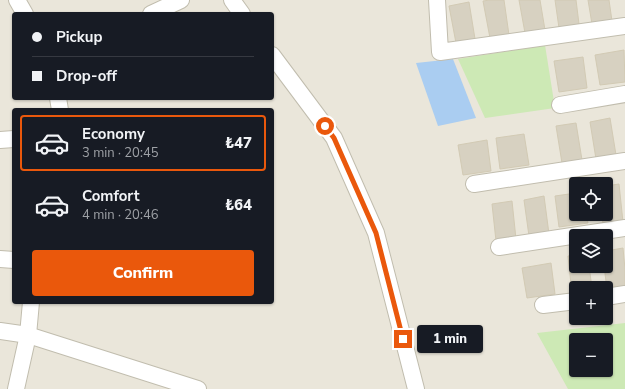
<!DOCTYPE html>
<meta charset="utf-8">
<style>
body{margin:0;font-family:"Nunito Sans",sans-serif;background:#20242c;color:#f1f3f6;height:100vh;display:flex;flex-direction:column;font-size:15px;white-space:nowrap}
*{box-sizing:border-box;margin:0}
p{font-size:13px;color:#9ea1a6}
.icon{flex:none;width:22px;height:22px;fill:none;stroke:currentColor;stroke-width:2;stroke-linecap:round;stroke-linejoin:round}
.map{position:relative;flex:1;overflow:hidden}
.details{position:absolute;left:12px;top:108px;width:262px;height:196px;display:flex;flex-direction:column;background:#171b24;border-radius:4px;box-shadow:0 1px 3px #0004}
.details>*{flex:none}
.guide{position:absolute;left:12px;top:12px;width:262px;height:88px;border-radius:4px;box-shadow:0 1px 3px #0004;display:grid;align-content:center;height:88px;padding:0 20px;background:#171b24}
.fabs{position:absolute;left:569px;top:177px;display:grid;gap:8px}
.fabs a{display:grid;place-items:center;width:44px;height:44px;border-radius:4px;background:#171b24;box-shadow:0 1px 3px #0004;font-size:20px}
.end{position:absolute;width:18px;height:18px;margin:-9px;border:5px solid #ea580c;background:#fff;box-shadow:0 0 0 2px #fff}
.from{border-radius:50%}
.bubble{position:absolute;height:28px;border-radius:4px;background:#171b24;box-shadow:0 1px 3px #0004;font-size:13px;font-weight:800;line-height:28px;text-align:center}
.guide b{display:flex;align-items:center;gap:14px;height:38px;font-size:15px}
.guide b+b{border-top:1px solid #363941}
.guide i{width:10px;height:10px;background:#f1f3f6}
ul{padding:7px 0 0;list-style:none}
li{display:flex;align-items:center;gap:12px;height:56px;margin:0 8px 6px;padding:0 12px;border:2px solid transparent;border-radius:4px}
li div{flex:1}
li b{display:block;font-size:15px}
li em{font-style:normal;font-weight:800}
li.active{border-color:#ea580c}
li>.icon{width:36px;height:36px;stroke-width:1.5}
.action{display:flex;gap:8px;margin-top:auto;padding:8px 20px}
.action a{flex:1;height:46px;border-radius:4px;background:#ea580c;color:#fff;font-size:16px;font-weight:800;line-height:46px;text-align:center}
.map>svg:first-child{display:block}
.residential{fill:#eae6da;fill-rule:evenodd}
.green{fill:#cde9b5;fill-rule:evenodd}
.water{fill:#aacdf1}
.building{fill:#d7d1c1;stroke:#d2cab4}
.lines{fill:none;stroke-linecap:round;stroke-linejoin:round}
.minor-casing{stroke:#c1bdae;stroke-width:18}
.minor{stroke:#fff;stroke-width:16}
.route{stroke:#ea580c;stroke-width:5}
</style>
<div class="map">
<svg width="625" height="389" viewBox="0 0 625 389">
<rect width="100%" height="100%" fill="#f6f4ec"/>
<path class="residential" d="M0 0H625V389H0ZM14 14H272V98H14ZM14 110H272V302H14ZM576 184H606V214H576ZM576 236H606V266H576ZM576 288H606V318H576ZM576 340H606V370H576Z"/>
<g class="green">
<path d="M545 45 555 108 485 118 458 59Z"/>
<path d="M625 323V389H568L537 333ZM576 340H606V370H576Z"/>
</g>
<path class="water" d="M453 59 476 118 438 126 416 63Z"/>
<g class="building">
<path d="M490 0H504L509 35 490 38 483 1Z"/>
<path d="M519 0H540L545 30 525 33Z"/>
<path d="M555 0H576L579 24 559 28Z"/>
<path d="M588 0H609L612 21 592 24Z"/>
<path d="M469 2 475 39 456 43 449 6Z"/>
<path d="M624 50 625 82 600 85 595 55Z"/>
<path d="M583 57 587 88 559 92 554 61Z"/>
<path d="M610 118 616 155 596 159 590 122Z"/>
<path d="M576 123 582 160 562 163 556 126Z"/>
<path d="M524 134 529 165 500 169 496 138Z"/>
<path d="M487 140 491 171 463 175 458 145Z"/>
<path d="M619 184 623 222 603 224 602 214H606V186Z"/>
<path d="M576 193V214H586L588 223 559 227 555 196Z"/>
<path d="M544 196 549 234 529 236 524 200Z"/>
<path d="M512 201 516 239 496 241 492 204Z"/>
<path d="M623 248 625 269V286L607 289 604 266H606V251Z"/>
<path d="M576 255V266H589L592 288H576V293L572 294 568 256Z"/>
<path d="M551 263 555 294 527 298 522 268Z"/>
</g>
<g class="lines">
<defs>
<g id="minor">
<path d="M17 0 25 14"/>
<path d="M232 0 242 14"/>
<path d="M437 0 440 52 625 26"/>
<path d="M151 14 181 0"/>
<path d="M272 55 334 138 376 233 416 389"/>
<path d="M58 98 60 110"/>
<path d="M560 105 625 94"/>
<path d="M0 140 14 139"/>
<path d="M474 184 625 161"/>
<path d="M499 247 625 228"/>
<path d="M0 259 14 260"/>
<path d="M606 297 625 294"/>
<path d="M543 305 576 301"/>
<path d="M0 331 28 335 198 389"/>
<path d="M16 389 28 335 31 302"/>
</g>
</defs>
<use href="#minor" class="minor-casing"/>
<use href="#minor" class="minor"/>
</g>
<g class="lines">
<path class="route" d="M325 126 334 138 376 233 403 339"/>
</g>
</svg>
<div class="fabs">
<a><svg class="icon" aria-label="locate" viewBox="0 0 24 24"><circle cx="12" cy="12" r="6"/><path d="M12 2v4M12 18v4M2 12h4M18 12h4"/></svg></a>
<a><svg class="icon" aria-label="layers" viewBox="0 0 24 24"><path d="M12 4l9 5-9 5-9-5zM3 14l9 5 9-5"/></svg></a>
<a>+</a>
<a>−</a>
</div>
<i class="end from" style="left:325px;top:126px"></i>
<i class="end" style="left:403px;top:339px"></i>
<div class="bubble" style="left:417px;top:325px;width:66px">1 min</div>
<div class="guide">
<b><i class="from"></i>Pickup</b>
<b><i></i>Drop-off</b>
</div>
<section class="details">
<ul>
<li class="active"><svg class="icon" aria-label="car" viewBox="0 0 24 24"><path d="M5 17H2v-5l4-1 3-4h7l3 4 3 1v5h-3M9 17h6M6 11h13"/><circle cx="7" cy="17" r="2"/><circle cx="17" cy="17" r="2"/></svg><div><b>Economy</b><p>3 min · 20:45</p></div><em>₺47</em></li>
<li><svg class="icon" aria-label="car" viewBox="0 0 24 24"><path d="M5 17H2v-5l4-1 3-4h7l3 4 3 1v5h-3M9 17h6M6 11h13"/><circle cx="7" cy="17" r="2"/><circle cx="17" cy="17" r="2"/></svg><div><b>Comfort</b><p>4 min · 20:46</p></div><em>₺64</em></li>
</ul>
<div class="action"><a>Confirm</a></div>
</section>
</div>
